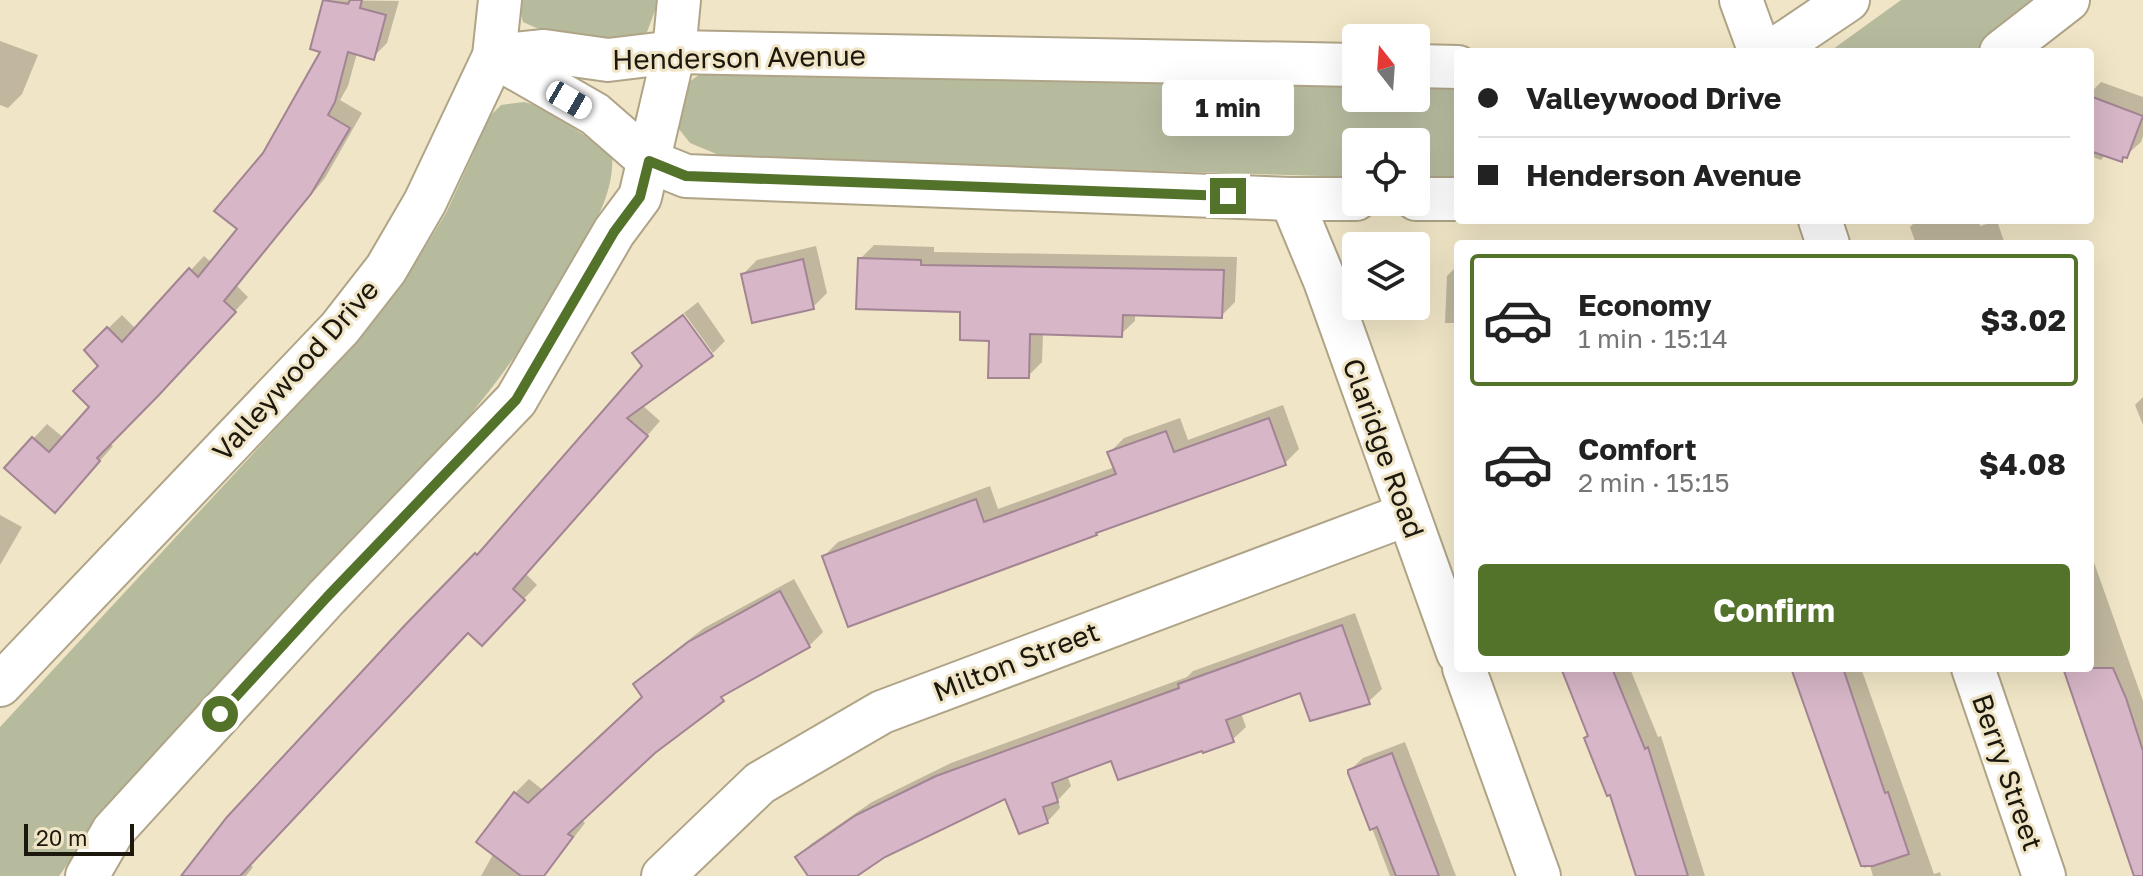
<!DOCTYPE html>
<meta charset="utf-8">
<style>
body{margin:0;font-family:"Golos Text",sans-serif;background:#f2f2f2;color:#222;height:100vh;display:flex;flex-direction:column;font-size:30px;white-space:nowrap}
*{box-sizing:border-box;margin:0}
p{font-size:26px;color:#767676}
.icon{flex:none;width:44px;height:44px;fill:none;stroke:currentColor;stroke-width:2;stroke-linecap:round;stroke-linejoin:round}
.map{position:relative;flex:1;overflow:hidden}
.panel{position:absolute;left:1454px;top:240px;width:640px;height:432px;display:flex;flex-direction:column;background:#fff;border-radius:8px;box-shadow:0 8px 32px #0002}
.panel>*{flex:none}
.guide{position:absolute;left:1454px;top:48px;width:640px;height:176px;border-radius:8px;box-shadow:0 8px 32px #0002;display:grid;align-content:center;height:176px;padding:0 24px;background:#fff}
.needle{width:52px;rotate:343deg}
.buttons{position:absolute;left:1342px;top:24px;display:grid;gap:16px}
.buttons a{display:grid;place-items:center;width:88px;height:88px;border-radius:8px;background:#fff;box-shadow:0 8px 32px #0002;font-size:40px}
.scale{position:absolute;left:24px;bottom:20px;width:110px;box-sizing:border-box;padding-left:8px;border:4px solid #1c180d;border-top:0;font-size:22px;line-height:28px;white-space:nowrap;color:#1c180d;-webkit-text-stroke:6px #f0e5c6;paint-order:stroke}
.end{position:absolute;width:36px;height:36px;margin:-18px;border:10px solid #54732a;background:#fff;box-shadow:0 0 0 4px #fff}
.from{border-radius:50%}
.bubble{position:absolute;height:56px;border-radius:8px;background:#fff;box-shadow:0 8px 32px #0002;font-size:26px;font-weight:700;line-height:56px;text-align:center}
.car{position:absolute;width:24px;height:48px;margin:-24px -12px;border-radius:10px;box-shadow:0 0 6px 2px #0007;background:linear-gradient(#fff 24%,#345 0 40%,#fff 0 76%,#345 0 86%,#fff 0)}
.guide b{display:flex;align-items:center;gap:28px;height:76px;font-size:30px}
.guide b+b{border-top:2px solid #e0e0e0}
.guide i{width:20px;height:20px;background:#222}
ul{padding:14px 0 0;list-style:none}
li{display:flex;align-items:center;gap:24px;height:132px;margin:0 16px 12px;padding:0 8px;border:4px solid transparent;border-radius:8px}
li div{flex:1}
li b{display:block;font-size:30px}
li em{font-style:normal;font-weight:700}
li.active{border-color:#54732a}
li>.icon{width:72px;height:72px;stroke-width:1.5}
.action{display:flex;gap:16px;margin-top:auto;padding:16px 24px}
.action a{flex:1;height:92px;border-radius:8px;background:#54732a;color:#fff;font-size:32px;font-weight:700;line-height:92px;text-align:center}
.map>svg:first-child{display:block}
.green{fill:#b7bb9e}
.shadow{fill:#0003}
.building{fill:#d6b6c7;stroke:#a28493;stroke-width:2}
.lines{fill:none;stroke-linecap:round;stroke-linejoin:round}
.minor-casing{stroke:#afa487;stroke-width:46}
.minor{stroke:#fff;stroke-width:42}
.route{stroke:#54732a;stroke-width:10}
.labels{text-anchor:middle;dominant-baseline:central;stroke-width:6;stroke-linejoin:round;paint-order:stroke}
.street-label{font-size:28px;fill:#1c180d;stroke:#f0e5c6}
</style>
<div class="map">
<svg width="2143" height="876" viewBox="0 0 2143 876">
<rect width="100%" height="100%" fill="#f0e5c6"/>
<g class="green">
<path d="M521 0H659L647 32C607 44 561 41 523 22L519 8Z"/>
<path d="M1901 0H2046L1980 52H1829Z"/>
<path d="M724 70 1356 87V98H1416V88L1458 89V180L1416 179V142H1356V177L726 158 690 143 675 124 684 86 700 74Z"/>
<path d="M524 102 539 106 612 153C615 192 595 222 577 256 545 315 509 368 466 420L107 809 59 876H0V727L361 337 402 285 446 213 474 152 486 120 501 105Z"/>
</g>
<g class="shadow">
<path d="M326 0 399 1 387 43 373 57 357 53 348 86 340 100 362 113 325 178 237 286 248 297 172 380 109 443 113 446 68 497 6 468 47 424 64 438 92 407 101 366 86 350 122 315 136 329 204 256 212 263 239 229 259 163 323 51 312 48Z"/>
<path d="M0 41 38 55 22 94 8 108 0 105Z"/>
<path d="M2101 82 2143 97V136L2141 142 2121 160 2106 154 2101 160 2090 156V93Z"/>
<path d="M1917 220H1978L1980 226 1997 221 2005 244H1916L1910 227Z"/>
<path d="M874 245 934 247V252L1237 257 1235 302 1221 316 1135 314V321L1121 334 1043 333 1042 362 1028 376 962 310 860 259Z"/>
<path d="M816 246 827 293 813 307 743 274 757 260Z"/>
<path d="M1458 265V323H1445L1447 276Z"/>
<path d="M698 302 725 341 713 353 684 313Z"/>
<path d="M681 315 710 355 642 405 660 421 526 574 537 585 495 630H468L249 864 253 867 246 876H183L407 625 491 540 644 367 634 353Z"/>
<path d="M2143 397V425L2135 405Z"/>
<path d="M1283 405 1299 449 1285 463 824 556 838 542 990 486 998 509 1115 467 1110 452 1124 438 1180 418 1188 440Z"/>
<path d="M0 515 22 527 0 565Z"/>
<path d="M2090 551 2143 701V876H2136L2065 668H2090Z"/>
<path d="M794 579 823 632 809 646 734 687 654 752 581 819 585 823 544 876H481L494 853 515 793 529 779 543 790 645 697 635 684 649 671 704 628Z"/>
<path d="M1355 613 1382 689 1368 702 1301 690 1241 713 1246 727 1232 740 1113 759 1067 775 1071 786 1058 800 1060 808 1047 822 1006 796 884 855 854 876H811L797 857 811 844 872 802 951 763 1187 677 1193 671Z"/>
<path d="M1565 668H1633L1631 671 1658 737 1661 736 1705 876H1637L1611 792Z"/>
<path d="M1792 668H1861L1934 874 1940 872 1941 876H1873L1870 866 1864 868Z"/>
<path d="M1405 742 1456 876H1390L1350 770 1363 758Z"/>
</g>
<g class="building">
<path d="M323 0 348 4 350 0H362L360 8 386 15 374 60 348 52 335 102 328 115 350 128 311 194 224 301 236 312 158 396 97 458 100 461 55 513 4 468 32 437 49 452 89 407 73 391 98 366 84 350 107 327 122 342 189 268 198 277 237 229 214 211 263 153 320 52 310 49Z"/>
<path d="M2090 96 2143 116 2127 158 2123 157 2122 162 2090 151Z"/>
<path d="M858 258 921 260V265L1224 270 1222 318 1123 315 1122 337 1030 334 1029 378H988L989 341 960 340V312L856 309Z"/>
<path d="M803 259 814 309 752 323 741 274Z"/>
<path d="M683 315 713 356 627 418 648 436 513 589 525 600 482 646 468 633 240 876H181L227 817 406 624 475 553 477 555 642 366 632 353Z"/>
<path d="M1269 418 1286 465 1096 533 1097 535 848 627 822 556 976 499 984 522 1051 498 1116 474 1107 452 1166 431 1174 452Z"/>
<path d="M780 591 810 647 721 697 724 701 655 753 568 834 573 837 544 876H521L476 842 514 792 528 803 642 697 633 684 688 642Z"/>
<path d="M1342 625 1370 704 1310 721 1300 693 1226 720 1234 742 1203 753 1202 751 1118 780 1111 761 1052 783 1058 802 1043 807 1048 823 1019 834 1005 799 885 857 857 876H808L795 857 856 815 936 776 1179 688 1178 684Z"/>
<path d="M1561 668H1612L1645 749 1648 747 1688 876H1636L1610 795 1607 796 1584 738 1588 736Z"/>
<path d="M1791 668H1843L1885 793 1888 792 1909 854 1873 866H1861Z"/>
<path d="M2063 668H2113L2126 698 2143 751V876H2134Z"/>
<path d="M1392 753 1402 780 1439 876H1396L1377 827 1370 830 1348 773V770Z"/>
</g>
<g class="lines">
<defs>
<g id="minor">
<path d="M1741 0 1760 52"/>
<path d="M1771 52 1848 0"/>
<path d="M2001 52 2068 0"/>
<path d="M494 56 595 114 649 161 686 176 1291 199H1356"/>
<path d="M494 56 544 51 608 60 674 52 1356 65"/>
<path d="M1416 66 1458 67"/>
<path d="M1291 199 1325 281 1458 653"/>
<path d="M1416 199H1458"/>
<path d="M1820 220 1828 244"/>
<path d="M1464 668 1539 876"/>
<path d="M1973 668 2044 876"/>
<path d="M0 685 340 328 386 269 425 202 494 56 500 0"/>
<path d="M87 876 113 831 327 597 516 400 614 232 640 197 674 52 679 0"/>
<path d="M663 876 760 783 882 712 1408 514"/>
</g>
</defs>
<use href="#minor" class="minor-casing"/>
<use href="#minor" class="minor"/>
</g>
<g class="lines">
<path class="route" d="M220 714 327 597 516 400 614 232 640 197 649 161 686 176 1228 196"/>
</g>
<g class="labels">
<g class="street-label">
<text transform="translate(739 57) rotate(-1)">Henderson Avenue</text>
<text transform="translate(295 370) rotate(-48)">Valleywood Drive</text>
<text transform="translate(1384 448) rotate(70)">Claridge Road</text>
<text transform="translate(1016 661) rotate(-21)">Milton Street</text>
<text transform="translate(2008 772) rotate(71)">Berry Street</text>
</g>
</g>
</svg>
<div class="buttons">
<a><svg class="needle" viewBox="-14 -14 28 28"><path d="M0-13l5 13h-10z" fill="#e53935"/><path d="M0 13l5-13h-10z" fill="#767676"/></svg></a>
<a><svg class="icon" aria-label="locate" viewBox="0 0 24 24"><circle cx="12" cy="12" r="6"/><path d="M12 2v4M12 18v4M2 12h4M18 12h4"/></svg></a>
<a><svg class="icon" aria-label="layers" viewBox="0 0 24 24"><path d="M12 4l9 5-9 5-9-5zM3 14l9 5 9-5"/></svg></a>
</div>
<div class="scale">20 m</div>
<i class="end from" style="left:220px;top:714px"></i>
<i class="end" style="left:1228px;top:196px"></i>
<div class="bubble" style="left:1162px;top:80px;width:132px">1 min</div>
<i class="car" style="left:569px;top:100px;rotate:120deg"></i>
<div class="guide">
<b><i class="from"></i>Valleywood Drive</b>
<b><i></i>Henderson Avenue</b>
</div>
<section class="panel">
<ul>
<li class="active"><svg class="icon" aria-label="car" viewBox="0 0 24 24"><path d="M5 17H2v-5l4-1 3-4h7l3 4 3 1v5h-3M9 17h6M6 11h13"/><circle cx="7" cy="17" r="2"/><circle cx="17" cy="17" r="2"/></svg><div><b>Economy</b><p>1 min · 15:14</p></div><em>$3.02</em></li>
<li><svg class="icon" aria-label="car" viewBox="0 0 24 24"><path d="M5 17H2v-5l4-1 3-4h7l3 4 3 1v5h-3M9 17h6M6 11h13"/><circle cx="7" cy="17" r="2"/><circle cx="17" cy="17" r="2"/></svg><div><b>Comfort</b><p>2 min · 15:15</p></div><em>$4.08</em></li>
</ul>
<div class="action"><a>Confirm</a></div>
</section>
</div>
